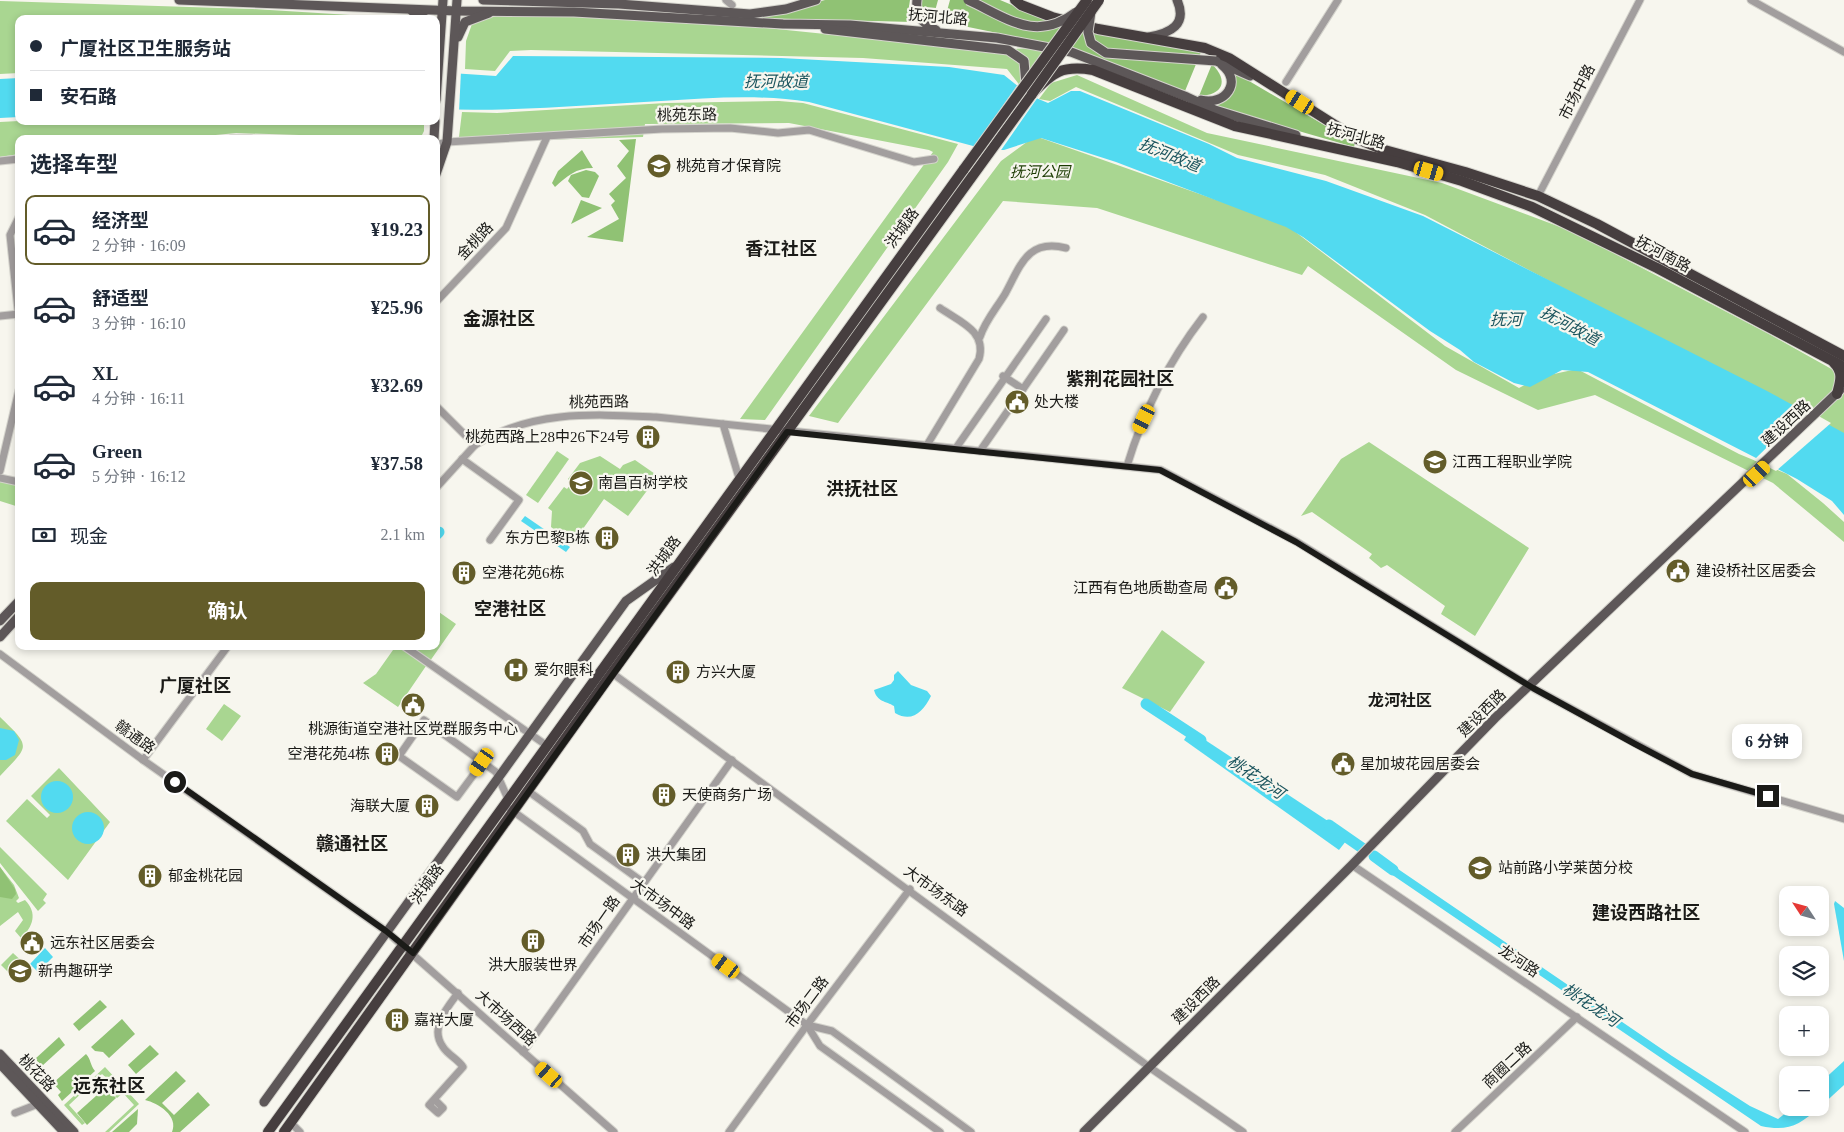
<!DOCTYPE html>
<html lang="zh">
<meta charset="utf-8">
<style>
body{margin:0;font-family:"Times New Roman","Noto Sans SC",serif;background:#f2f2f3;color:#1f2937;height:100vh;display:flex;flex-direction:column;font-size:19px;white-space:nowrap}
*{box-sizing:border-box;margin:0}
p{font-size:16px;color:#747a83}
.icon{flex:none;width:28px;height:28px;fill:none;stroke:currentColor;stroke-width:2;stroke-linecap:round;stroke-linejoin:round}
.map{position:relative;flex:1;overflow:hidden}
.sheet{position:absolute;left:15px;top:135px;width:425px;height:515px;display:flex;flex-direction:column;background:#fff;border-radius:10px;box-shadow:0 2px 8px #0003}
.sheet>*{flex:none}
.hud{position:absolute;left:15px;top:15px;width:425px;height:110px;border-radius:10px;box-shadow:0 2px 8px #0003;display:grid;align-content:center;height:110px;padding:0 15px;background:#fff}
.needle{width:32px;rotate:306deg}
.controls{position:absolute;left:1779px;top:886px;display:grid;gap:10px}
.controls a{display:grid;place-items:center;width:50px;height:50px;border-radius:10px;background:#fff;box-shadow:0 2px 8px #0003;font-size:25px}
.end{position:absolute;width:22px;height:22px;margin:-11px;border:6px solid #1b1b18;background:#fff;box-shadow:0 0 0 2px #fff}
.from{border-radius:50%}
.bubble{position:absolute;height:35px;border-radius:10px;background:#fff;box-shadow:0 2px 8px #0003;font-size:16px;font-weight:700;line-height:35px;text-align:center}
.car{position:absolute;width:15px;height:30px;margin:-15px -8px;border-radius:6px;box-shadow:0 0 4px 1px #0007;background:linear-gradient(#f5c518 24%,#345 0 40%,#f5c518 0 76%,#345 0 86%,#f5c518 0)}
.hud b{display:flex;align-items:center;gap:18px;height:48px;font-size:19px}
.hud b+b{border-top:1px solid #e0e1e3}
.hud i{width:12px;height:12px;background:#1f2937}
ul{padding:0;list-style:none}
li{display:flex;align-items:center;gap:15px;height:70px;margin:0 10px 8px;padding:0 5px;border:2px solid transparent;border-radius:10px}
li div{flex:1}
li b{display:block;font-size:19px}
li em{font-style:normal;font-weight:700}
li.current{border-color:#635c29}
li>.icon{width:45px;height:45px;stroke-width:1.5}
h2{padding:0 15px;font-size:22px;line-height:60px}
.pay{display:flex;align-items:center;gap:12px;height:55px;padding:0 15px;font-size:19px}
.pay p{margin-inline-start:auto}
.button{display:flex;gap:10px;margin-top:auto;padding:10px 15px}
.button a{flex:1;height:58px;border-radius:10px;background:#635c29;color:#fff;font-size:20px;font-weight:700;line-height:58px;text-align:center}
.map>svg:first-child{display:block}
.green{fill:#a9d691}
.forest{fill:#90c274}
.water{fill:#52daf0}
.pier{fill:#f7f6ee}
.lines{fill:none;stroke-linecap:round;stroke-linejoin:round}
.river{stroke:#52daf0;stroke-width:11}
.minor-casing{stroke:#d4d3cc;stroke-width:9}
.major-casing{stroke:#d4d3cc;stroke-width:11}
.highway-casing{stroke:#d4d3cc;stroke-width:12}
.minor{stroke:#a29e9e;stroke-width:7}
.major{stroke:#5d5758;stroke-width:9}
.highway{stroke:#463e3f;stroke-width:10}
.major-bridge-casing{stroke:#d4d3cc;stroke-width:11;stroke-linecap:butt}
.highway-bridge-casing{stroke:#d4d3cc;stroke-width:12;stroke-linecap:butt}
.major-bridge{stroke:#5d5758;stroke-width:9}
.highway-bridge{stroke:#463e3f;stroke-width:10}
.route{stroke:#1b1b18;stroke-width:6}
.labels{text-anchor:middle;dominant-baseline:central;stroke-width:4.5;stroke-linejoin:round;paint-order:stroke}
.street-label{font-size:15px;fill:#1b1b18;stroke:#f7f6ee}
.poi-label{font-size:15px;fill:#1b1b18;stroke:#f7f6ee;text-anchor:start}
.park-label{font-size:15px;font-style:italic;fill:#1b3b02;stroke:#f7f6ee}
.water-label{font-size:16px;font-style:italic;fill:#1c555e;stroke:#f7f6ee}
.neighbourhood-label{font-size:16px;font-weight:bold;fill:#1b1b18;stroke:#f7f6ee}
.quarter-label{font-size:18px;font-weight:bold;fill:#1b1b18;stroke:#f7f6ee}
</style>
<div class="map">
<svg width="1844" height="1132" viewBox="0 0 1844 1132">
<rect width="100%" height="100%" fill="#f7f6ee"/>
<g class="green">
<path d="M0 1 253 9 414 19H19V73L0 74Z"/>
<path d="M522 14 689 20 981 50 1035 48 1054 53 1025 92 1007 69 863 58 531 50 510 51 495 71 465 69 466 41 472 24 496 16Z"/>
<path d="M1077 75 1207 133 1442 183 1571 231 1769 334 1844 376V437L1425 215 1325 175 1238 155 1076 87 1050 101 1039 99 1051 83Z"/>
<path d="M779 101 803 103 958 144 948 162 765 420 740 419 933 152 929 150 789 123 645 124 643 137 539 140 459 137 462 112 497 113 666 103Z"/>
<path d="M19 121H424V131L420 139 236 133 175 139H19V154L0 157V122Z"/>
<path d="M1035 136 1285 224 1445 346 1519 388 1540 377 1577 369 1739 454 1787 474 1823 503 1844 522V542L1773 483 1595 395 1538 410 1456 370 1308 266 1302 275 1097 208 1003 201 838 423 809 416 1001 161Z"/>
<path d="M1369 442 1529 548 1475 636 1441 614 1445 606 1387 565 1381 568 1369 558 1372 554 1312 512 1301 516 1341 459Z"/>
<path d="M557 451 569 459 538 503 526 495Z"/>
<path d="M600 456 620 469 623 465 635 460 658 476 628 516 604 499 573 543 551 527 552 511 548 508 564 487 567 489 572 483 568 479 580 463Z"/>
<path d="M0 481 19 485V507L0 501Z"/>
<path d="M436 610 456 624 430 661 410 646H436Z"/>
<path d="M1162 630 1205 662 1170 712 1122 688Z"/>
<path d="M388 646H397L426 666 398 707 363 683 376 674 393 650Z"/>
<path d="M224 704 241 716 222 741 206 729Z"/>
<path d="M0 717C32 748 29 745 0 776Z"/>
<path d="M59 768 110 822 68 880 6 821 27 799 47 818 50 815 31 796Z"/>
<path d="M0 847 47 894 43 900 46 903 38 911 0 863Z"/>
<path d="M0 867 14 885 19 898 16 901 18 903 25 900C38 913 33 927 21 938L15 931 23 920 18 912 0 926Z"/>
<path d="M13 953 26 965 14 978 1 965Z"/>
<path d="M105 1067 139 1104 109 1132H105L134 1105 123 1093 117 1098 107 1088 112 1083 102 1074 69 1105 85 1123 82 1125 64 1105Z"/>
</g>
<g class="forest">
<path d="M825 0H910L908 13 913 22 755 18Z"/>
<path d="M920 0H938L932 22 924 19 919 7Z"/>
<path d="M950 0H1000L1034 14 1201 52 1185 91 1076 49 944 22Z"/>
<path d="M1212 64C1229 81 1223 95 1199 96Z"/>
<path d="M1232 71 1355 143 1354 147 1216 107 1226 99Z"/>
<path d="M636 139 623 242 587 237 619 219 611 205 615 201 609 194 626 178 617 166 629 151 619 140Z"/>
<path d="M582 150 593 168C576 168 567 176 555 187L552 183 558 171Z"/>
<path d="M586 170 595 172 599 176 589 198 582 197 568 181 571 175Z"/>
<path d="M581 200 602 208 571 224Z"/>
<path d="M0 867 15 889 16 894 12 899 0 897Z"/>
<path d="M100 1000 107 1007 79 1031 73 1024Z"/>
<path d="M122 1019 135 1034 109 1058 103 1052 95 1051 91 1047Z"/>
<path d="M59 1037 65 1045 42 1066 35 1059Z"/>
<path d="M150 1045 159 1054 136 1074 128 1065Z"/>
<path d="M86 1054C91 1059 90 1065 95 1071L62 1101 58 1095 61 1092 53 1083Z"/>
<path d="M176 1071 186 1081 162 1103 174 1115 198 1092 210 1105 180 1132H172C179 1116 158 1103 145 1100Z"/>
<path d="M106 1087 116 1098 87 1125 77 1113Z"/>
<path d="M138 1109 137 1124 129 1132H112Z"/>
</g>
<g class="water">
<path d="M513 56 781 58 949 67 1004 75 1029 95 1048 103 1071 91H1080L1209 144 1237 158 1326 181 1423 216 1767 391 1844 433V515L1832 501 1797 479 1588 372 1562 370 1530 387 1514 383 1474 362 1460 350 1430 331 1303 237 1286 227 1116 162 1041 138 1004 150H988L809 102C760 94 710 98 661 101 586 105 511 112 436 109V72L496 76Z"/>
<path d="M19 78V117L0 118V79Z"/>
<path d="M525 516 570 547 566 552 521 521Z"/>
<path d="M898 671 911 685 927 691 931 696C923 712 912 723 895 713L894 706C886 701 877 702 874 690L891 684 894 680V675Z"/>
<path d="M0 728 14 731 19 740 15 755 6 760H0Z"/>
<path d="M1190 730 1337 827 1346 841 1339 850 1184 740Z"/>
<circle cx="57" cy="797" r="16"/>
<circle cx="88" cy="828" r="16"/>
<path d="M1376 854 1672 1056 1750 1106 1778 1119 1792 1108H1819C1799 1125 1788 1132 1761 1126L1391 874Z"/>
<path d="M1835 901 1844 908V961L1834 904Z"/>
<path d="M45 948 53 957 38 972 30 964Z"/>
<path d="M1844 1061V1085L1820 1107V1083Z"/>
</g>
<g class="pier">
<path d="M436 70 461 71 459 112 436 111Z"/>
<path d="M1018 84 1038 97 999 153 987 152 973 148Z"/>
<path d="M1806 409 1831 423 1776 471 1754 460Z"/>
</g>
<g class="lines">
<g class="river">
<path d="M436 535 439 532"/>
<path d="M1146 704 1201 740"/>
<path d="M1329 825 1365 850"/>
<path d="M1374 856 1393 870"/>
</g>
<defs>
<g id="minor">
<path d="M726 0 732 5"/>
<path d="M1751 0 1844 52"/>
<path d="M1286 82 1338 0"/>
<path d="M231 139H251"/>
<path d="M436 145 447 142 662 129 730 128 778 133 809 130 914 162 934 159"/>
<path d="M0 161 19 159"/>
<path d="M1538 196 1640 0"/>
<path d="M19 217 10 235 19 319"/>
<path d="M436 302 506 228 547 137"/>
<path d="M0 316 19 314"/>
<path d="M980 337C985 321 996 309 1005 294 1020 267 1027 238 1066 248"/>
<path d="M1003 376 1023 389"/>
<path d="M436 406 475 445"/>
<path d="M723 424 739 478"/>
<path d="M927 445 979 359C987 331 960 322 940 308"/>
<path d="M956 448 1046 319"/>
<path d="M980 451 1064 330"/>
<path d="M462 459 519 500 490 540"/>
<path d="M1127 466C1143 413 1169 361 1203 317"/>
<path d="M0 471 19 390"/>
<path d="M0 478 19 482"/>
<path d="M436 488 475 445C532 410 592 414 656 417L1161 470 1297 542 1533 688 1692 774 1844 819"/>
<path d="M404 646 546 745"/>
<path d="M0 654 143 760 386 931 614 1132"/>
<path d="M612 673 1152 1069 1243 1132"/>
<path d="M143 760 228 646"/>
<path d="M483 762 457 797 399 756 424 720 496 772 508 799"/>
<path d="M528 791 583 831 590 844 644 883"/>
<path d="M510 809 807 1025 820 1046 940 1132"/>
<path d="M1352 865 1745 1132"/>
<path d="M807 1025 832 1031 971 1132"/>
<path d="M523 1052 732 760"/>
<path d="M435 1100 443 1108 438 1113 429 1105 463 1067C458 1059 448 1055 443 1047 429 1028 447 1008 458 993"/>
<path d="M15 1113 38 1104"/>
<path d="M291 1123 300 1132"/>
<path d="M729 1132 807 1025 910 889"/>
<path d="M1455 1132 1577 1017"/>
</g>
<g id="major">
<path d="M179 0 457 11 574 12 783 24 850 25 997 38 1071 52 1187 97 1215 110 1296 135"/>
<path d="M483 0 619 4 750 14 786 9 816 0"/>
<path d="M917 0C915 16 922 23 936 30"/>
<path d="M412 11 426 19"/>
<path d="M825 29 1008 50 1024 61 1026 84"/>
<path d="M458 37 465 22 489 13"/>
<path d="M1149 37C1170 33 1188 25 1177 0"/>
<path d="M1216 61 1250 76"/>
<path d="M436 100 443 0"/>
<path d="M1201 100C1225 106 1243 82 1222 65"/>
<path d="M434 139 435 121"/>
<path d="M436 174 447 142 457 0"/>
<path d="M0 621 19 601"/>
<path d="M0 637 19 616"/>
<path d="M0 1054 74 1132"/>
<path d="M0 1064 64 1132"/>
<path d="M264 1102 626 601 674 567"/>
<path d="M1084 1132 1352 865 1495 718 1840 390"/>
</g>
<g id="highway">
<path d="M1015 0 1021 5 1052 17 1098 29 1205 48 1229 58 1357 139 1381 149 1465 172 1538 196 1597 224 1844 356"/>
<path d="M1834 363C1844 373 1840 382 1837 394"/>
<path d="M268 1132 964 169"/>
<path d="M284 1132 612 673 1032 94C1053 72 1062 65 1093 70L1235 126 1397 162 1462 181 1532 207 1657 268 1844 367"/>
</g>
</defs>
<use href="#minor" class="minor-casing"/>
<use href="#major" class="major-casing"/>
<use href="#highway" class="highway-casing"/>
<use href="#minor" class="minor"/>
<use href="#major" class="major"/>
<use href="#highway" class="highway"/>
<defs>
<g id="major-bridge">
<path d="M968 0C1007 18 1036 43 1076 12"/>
<path d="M1091 12 1088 32 1091 43 1106 53 1216 61"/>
</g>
<g id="highway-bridge">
<path d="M1032 94 1099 0"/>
<path d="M964 169 1087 0"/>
</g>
</defs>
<use href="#major-bridge" class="major-bridge-casing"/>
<use href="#highway-bridge" class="highway-bridge-casing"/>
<use href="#major-bridge" class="major-bridge"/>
<use href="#highway-bridge" class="highway-bridge"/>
</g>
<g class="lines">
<path class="route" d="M175 782 386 931 413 953 787 432 1160 470 1296 542 1533 688 1635 744 1692 774 1768 796"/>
</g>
<defs>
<symbol id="school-disc" viewBox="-11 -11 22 22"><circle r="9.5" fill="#635c29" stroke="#f7f6ee"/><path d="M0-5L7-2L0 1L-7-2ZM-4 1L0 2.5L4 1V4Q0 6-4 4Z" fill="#fff"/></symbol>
<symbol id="civic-disc" viewBox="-11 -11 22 22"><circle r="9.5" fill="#635c29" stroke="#f7f6ee"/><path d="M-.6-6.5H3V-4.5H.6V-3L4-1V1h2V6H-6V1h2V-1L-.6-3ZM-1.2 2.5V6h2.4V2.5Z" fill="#fff"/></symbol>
<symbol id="building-disc" viewBox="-11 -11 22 22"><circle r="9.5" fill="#635c29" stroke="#f7f6ee"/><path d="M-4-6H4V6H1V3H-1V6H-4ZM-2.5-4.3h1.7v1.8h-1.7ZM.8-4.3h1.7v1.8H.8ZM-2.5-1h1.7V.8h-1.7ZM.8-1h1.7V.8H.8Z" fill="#fff"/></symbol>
<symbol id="university-disc" viewBox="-11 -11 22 22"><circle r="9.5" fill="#635c29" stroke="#f7f6ee"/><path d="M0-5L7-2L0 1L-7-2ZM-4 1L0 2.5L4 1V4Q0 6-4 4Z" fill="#fff"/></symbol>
<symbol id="hospital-disc" viewBox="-11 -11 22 22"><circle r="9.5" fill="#635c29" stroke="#f7f6ee"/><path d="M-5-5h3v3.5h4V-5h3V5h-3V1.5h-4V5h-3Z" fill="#fff"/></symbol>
</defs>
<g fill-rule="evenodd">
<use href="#school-disc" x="645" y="152" width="28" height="28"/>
<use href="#civic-disc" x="1003" y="388" width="28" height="28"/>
<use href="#building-disc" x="634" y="423" width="28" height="28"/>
<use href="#university-disc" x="1421" y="448" width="28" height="28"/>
<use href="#school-disc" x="567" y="469" width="28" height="28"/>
<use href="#building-disc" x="593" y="524" width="28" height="28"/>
<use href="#civic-disc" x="1664" y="557" width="28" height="28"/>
<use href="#building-disc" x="450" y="559" width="28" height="28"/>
<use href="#civic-disc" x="1212" y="574" width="28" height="28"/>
<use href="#hospital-disc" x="502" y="656" width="28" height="28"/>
<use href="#building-disc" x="664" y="658" width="28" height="28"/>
<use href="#civic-disc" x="399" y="691" width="28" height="28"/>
<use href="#building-disc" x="373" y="740" width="28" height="28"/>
<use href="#civic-disc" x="1329" y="750" width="28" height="28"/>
<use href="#building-disc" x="650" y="781" width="28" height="28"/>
<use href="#building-disc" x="413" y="792" width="28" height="28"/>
<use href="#building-disc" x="614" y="841" width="28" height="28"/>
<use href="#school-disc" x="1466" y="854" width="28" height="28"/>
<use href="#building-disc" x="136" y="862" width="28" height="28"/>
<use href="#building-disc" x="519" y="927" width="28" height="28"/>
<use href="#civic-disc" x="18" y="929" width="28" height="28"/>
<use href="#school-disc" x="6" y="957" width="28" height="28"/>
<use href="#building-disc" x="383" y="1006" width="28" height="28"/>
</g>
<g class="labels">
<g class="street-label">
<text transform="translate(938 17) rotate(5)">抚河北路</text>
<text transform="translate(1577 92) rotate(-63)">市场中路</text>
<text transform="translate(687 115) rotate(-1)">桃苑东路</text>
<text transform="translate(1356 136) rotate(15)">抚河北路</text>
<text transform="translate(902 228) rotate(-54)">洪城路</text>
<text transform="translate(475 241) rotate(-47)">金桃路</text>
<text transform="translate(1663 254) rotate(28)">抚河南路</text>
<text transform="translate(599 402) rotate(-1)">桃苑西路</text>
<text transform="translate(1786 423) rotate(-43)">建设西路</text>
<text transform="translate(664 556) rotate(-54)">洪城路</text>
<text transform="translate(1482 713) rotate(-45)">建设西路</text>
<text transform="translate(135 737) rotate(36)">赣通路</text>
<text transform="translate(427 884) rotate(-54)">洪城路</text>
<text transform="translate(936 891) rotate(36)">大市场东路</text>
<text transform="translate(663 904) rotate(36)">大市场中路</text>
<text transform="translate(599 922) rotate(-55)">市场一路</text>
<text transform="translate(1519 961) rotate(34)">龙河路</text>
<text transform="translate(1196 1000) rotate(-45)">建设西路</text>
<text transform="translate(807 1002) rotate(-53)">市场二路</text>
<text transform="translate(506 1018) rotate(42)">大市场西路</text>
<text transform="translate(1507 1065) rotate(-43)">商圈二路</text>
<text transform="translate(37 1073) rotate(46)">桃花路</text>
</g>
<g class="poi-label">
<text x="676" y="166">桃苑育才保育院</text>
<text x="1034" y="402">处大楼</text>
<text x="630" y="437" text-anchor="end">桃苑西路上28中26下24号</text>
<text x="1452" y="462">江西工程职业学院</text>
<text x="598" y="483">南昌百树学校</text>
<text x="590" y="538" text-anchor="end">东方巴黎B栋</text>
<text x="1696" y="571">建设桥社区居委会</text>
<text x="482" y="573">空港花苑6栋</text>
<text x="1208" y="588" text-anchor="end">江西有色地质勘查局</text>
<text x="534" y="670">爱尔眼科</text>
<text x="696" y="672">方兴大厦</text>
<text x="413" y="729" text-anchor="middle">桃源街道空港社区党群服务中心</text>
<text x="370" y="754" text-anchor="end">空港花苑4栋</text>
<text x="1360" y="764">星加坡花园居委会</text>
<text x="682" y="795">天使商务广场</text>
<text x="410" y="806" text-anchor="end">海联大厦</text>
<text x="646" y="855">洪大集团</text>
<text x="1498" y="868">站前路小学莱茵分校</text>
<text x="168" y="876">郁金桃花园</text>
<text x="50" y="943">远东社区居委会</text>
<text x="533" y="965" text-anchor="middle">洪大服装世界</text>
<text x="38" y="971">新冉趣研学</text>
<text x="414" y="1020">嘉祥大厦</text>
</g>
<g class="park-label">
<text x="1040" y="172">抚河公园</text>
</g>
<g class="water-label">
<text x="776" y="81">抚河故道</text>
<text transform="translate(1170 155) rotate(22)">抚河故道</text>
<text x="1506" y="319">抚河</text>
<text transform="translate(1570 326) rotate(28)">抚河故道</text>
<text transform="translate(1256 777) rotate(34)">桃花龙河</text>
<text transform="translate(1591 1005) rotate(34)">桃花龙河</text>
</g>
<g class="neighbourhood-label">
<text x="1400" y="700">龙河社区</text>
</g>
<g class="quarter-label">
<text x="781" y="249">香江社区</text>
<text x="499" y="319">金源社区</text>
<text x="1120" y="379">紫荆花园社区</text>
<text x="862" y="489">洪抚社区</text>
<text x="510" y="609">空港社区</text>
<text x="195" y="686">广厦社区</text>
<text x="352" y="844">赣通社区</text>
<text x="1646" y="913">建设西路社区</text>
<text x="109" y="1086">远东社区</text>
</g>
</g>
</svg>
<div class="controls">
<a><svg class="needle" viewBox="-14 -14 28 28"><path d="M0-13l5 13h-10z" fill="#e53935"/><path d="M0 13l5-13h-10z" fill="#747a83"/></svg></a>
<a><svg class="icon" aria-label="layers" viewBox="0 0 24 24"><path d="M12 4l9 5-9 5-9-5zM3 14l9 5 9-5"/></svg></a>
<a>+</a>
<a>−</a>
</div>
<i class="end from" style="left:175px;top:782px"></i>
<i class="end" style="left:1768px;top:796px"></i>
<div class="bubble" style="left:1732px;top:724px;width:70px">6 分钟</div>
<i class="car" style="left:1300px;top:102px;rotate:303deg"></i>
<i class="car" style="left:1429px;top:171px;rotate:106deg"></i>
<i class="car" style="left:1144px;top:419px;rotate:206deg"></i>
<i class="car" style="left:1757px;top:474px;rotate:47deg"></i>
<i class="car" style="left:482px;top:762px;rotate:215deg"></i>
<i class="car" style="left:726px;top:966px;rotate:306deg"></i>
<i class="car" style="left:549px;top:1075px;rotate:311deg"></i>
<div class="hud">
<b><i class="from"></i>广厦社区卫生服务站</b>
<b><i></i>安石路</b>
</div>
<section class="sheet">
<h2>选择车型</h2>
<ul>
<li class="current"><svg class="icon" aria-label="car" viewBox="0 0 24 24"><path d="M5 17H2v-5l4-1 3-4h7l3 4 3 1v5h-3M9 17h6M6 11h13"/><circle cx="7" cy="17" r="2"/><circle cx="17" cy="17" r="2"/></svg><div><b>经济型</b><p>2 分钟 · 16:09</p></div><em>¥19.23</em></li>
<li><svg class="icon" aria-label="car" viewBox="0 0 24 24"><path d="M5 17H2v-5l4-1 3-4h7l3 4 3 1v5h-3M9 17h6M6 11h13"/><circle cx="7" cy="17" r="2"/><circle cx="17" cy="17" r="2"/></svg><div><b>舒适型</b><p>3 分钟 · 16:10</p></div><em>¥25.96</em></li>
<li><svg class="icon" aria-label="car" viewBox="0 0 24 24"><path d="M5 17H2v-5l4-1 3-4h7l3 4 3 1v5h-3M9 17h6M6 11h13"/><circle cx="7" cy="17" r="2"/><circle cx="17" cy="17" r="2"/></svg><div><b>XL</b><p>4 分钟 · 16:11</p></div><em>¥32.69</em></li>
<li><svg class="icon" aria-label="car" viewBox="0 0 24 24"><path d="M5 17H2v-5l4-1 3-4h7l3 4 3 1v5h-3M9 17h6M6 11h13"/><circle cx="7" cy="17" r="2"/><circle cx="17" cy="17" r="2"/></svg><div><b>Green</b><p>5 分钟 · 16:12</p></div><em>¥37.58</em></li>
</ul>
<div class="pay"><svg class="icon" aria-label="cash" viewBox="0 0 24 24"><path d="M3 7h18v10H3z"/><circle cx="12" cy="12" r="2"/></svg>现金<p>2.1 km</p></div>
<div class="button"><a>确认</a></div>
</section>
</div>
